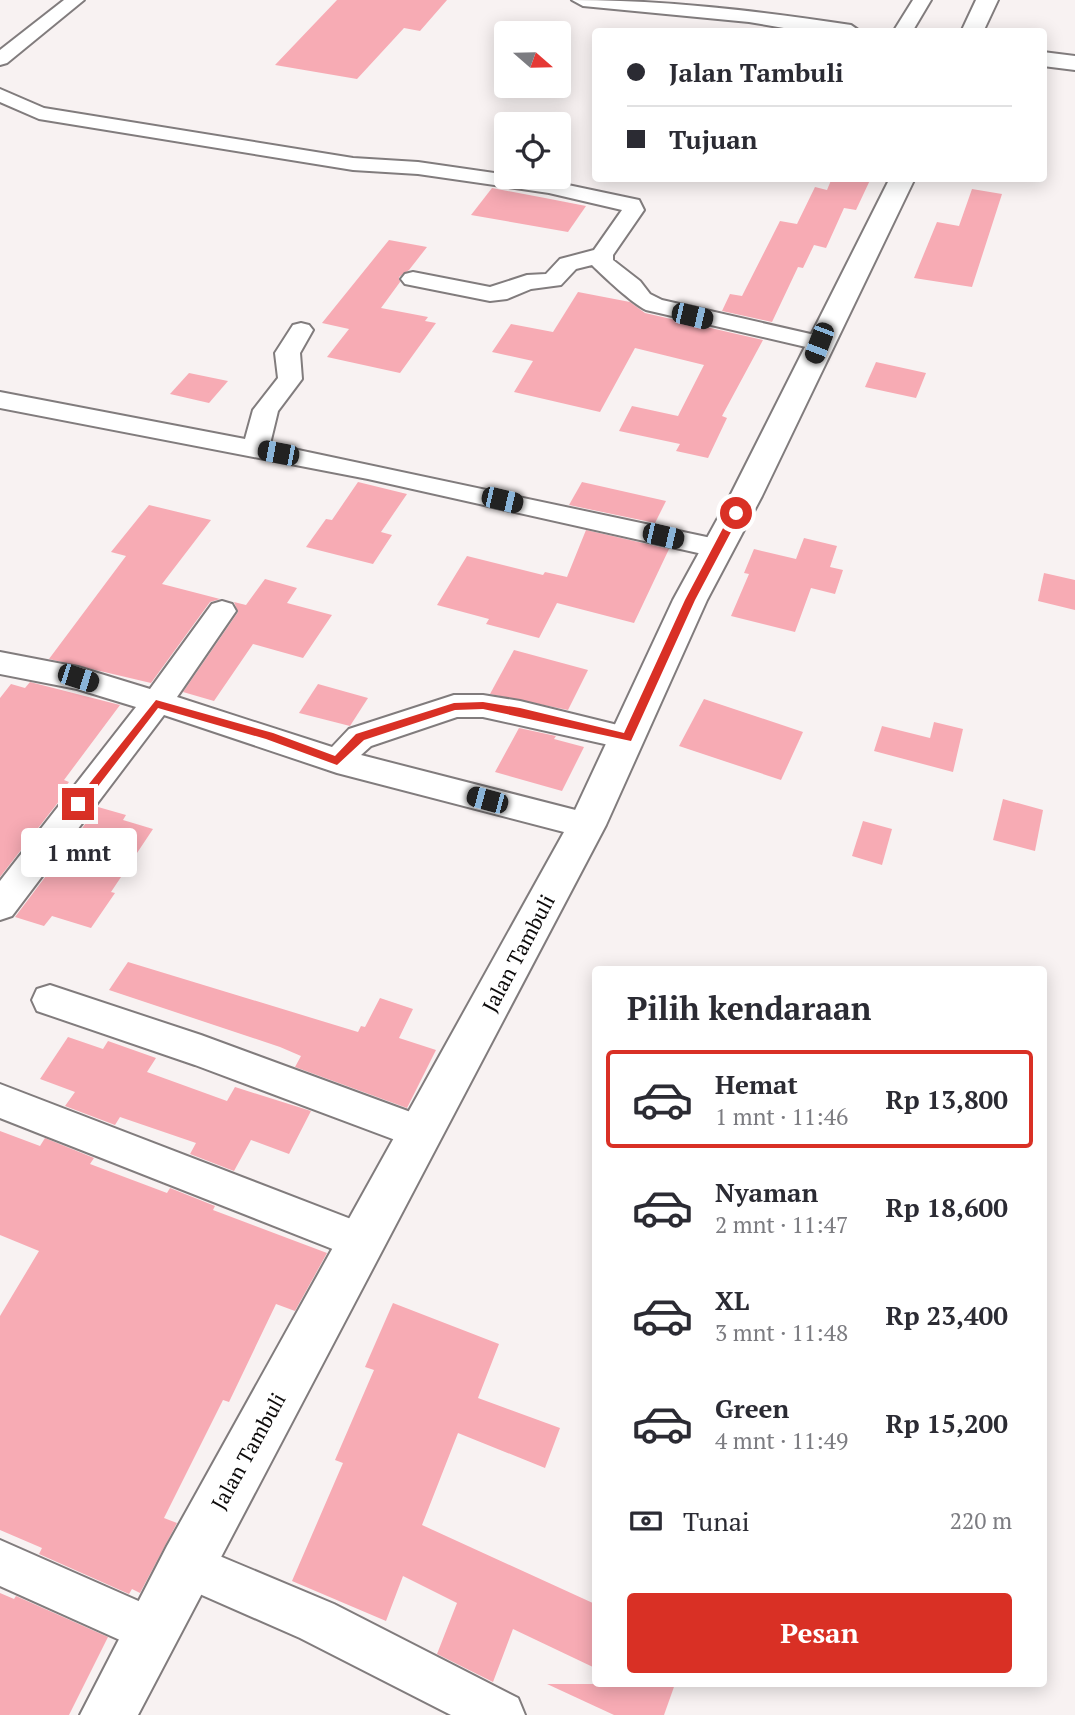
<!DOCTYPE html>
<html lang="id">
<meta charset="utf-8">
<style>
body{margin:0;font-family:"PT Serif",serif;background:#f2f2f3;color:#2b2b33;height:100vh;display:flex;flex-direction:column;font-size:26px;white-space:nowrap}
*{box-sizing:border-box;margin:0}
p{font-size:23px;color:#7c7c81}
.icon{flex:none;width:38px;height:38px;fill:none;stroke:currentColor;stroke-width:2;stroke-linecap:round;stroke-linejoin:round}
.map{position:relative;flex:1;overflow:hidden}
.drawer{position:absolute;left:592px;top:966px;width:455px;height:721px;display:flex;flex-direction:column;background:#fff;border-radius:7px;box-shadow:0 4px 18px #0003}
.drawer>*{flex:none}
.banner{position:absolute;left:592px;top:28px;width:455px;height:154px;border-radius:7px;box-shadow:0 4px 18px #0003;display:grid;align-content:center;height:154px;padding:0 35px;background:#fff}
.needle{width:46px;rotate:110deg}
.buttons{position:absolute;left:494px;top:21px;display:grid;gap:14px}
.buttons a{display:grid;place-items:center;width:77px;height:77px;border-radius:7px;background:#fff;box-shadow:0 4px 18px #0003;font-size:35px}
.end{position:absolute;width:32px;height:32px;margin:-16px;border:9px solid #d93025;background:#fff;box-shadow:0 0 0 4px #fff}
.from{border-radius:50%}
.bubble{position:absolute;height:49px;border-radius:7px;background:#fff;box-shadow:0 4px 18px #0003;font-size:23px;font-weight:700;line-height:49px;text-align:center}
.car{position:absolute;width:21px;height:42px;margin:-21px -10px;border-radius:9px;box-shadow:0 0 5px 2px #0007;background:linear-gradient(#222 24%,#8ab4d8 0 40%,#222 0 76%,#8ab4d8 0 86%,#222 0)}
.banner b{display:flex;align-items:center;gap:24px;height:66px;font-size:26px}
.banner b+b{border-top:2px solid #e1e1e2}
.banner i{width:18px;height:18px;background:#2b2b33}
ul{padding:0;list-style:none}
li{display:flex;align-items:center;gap:21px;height:98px;margin:0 14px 10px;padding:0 21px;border:4px solid transparent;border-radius:7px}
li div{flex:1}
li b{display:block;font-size:26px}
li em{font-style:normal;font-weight:700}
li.active{border-color:#d93025}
li>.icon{width:63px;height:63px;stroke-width:1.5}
h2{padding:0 35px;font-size:32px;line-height:84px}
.pay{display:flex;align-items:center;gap:18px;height:77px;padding:0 35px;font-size:26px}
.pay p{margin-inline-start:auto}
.cta{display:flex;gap:14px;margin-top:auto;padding:14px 35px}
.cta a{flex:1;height:80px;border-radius:7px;background:#d93025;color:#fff;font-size:28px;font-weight:700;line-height:80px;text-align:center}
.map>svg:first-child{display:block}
.building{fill:#f7abb4}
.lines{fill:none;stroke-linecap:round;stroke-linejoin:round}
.street-casing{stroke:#817c7d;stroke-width:4}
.secondary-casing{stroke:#817c7d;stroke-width:4}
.street{fill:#fff;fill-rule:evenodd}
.secondary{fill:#fff;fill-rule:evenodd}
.route{fill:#d93025}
.labels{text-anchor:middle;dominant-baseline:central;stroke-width:7;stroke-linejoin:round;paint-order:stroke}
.street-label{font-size:21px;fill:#0e0c0c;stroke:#fff}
</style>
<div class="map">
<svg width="1075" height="1715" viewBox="0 0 1075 1715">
<rect width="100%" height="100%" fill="#f8f2f2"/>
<g class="building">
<path d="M337 0H447L420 31 404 28 357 79 275 65Z"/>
<path d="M832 178H871L856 210 844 208 826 248 814 245 803 268 798 267 772 322 722 311 730 294 742 296 780 221 797 224 815 187 827 190Z"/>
<path d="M492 188 545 198 586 206 568 232 471 215Z"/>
<path d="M972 189 1002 194 972 287 914 278 937 222 959 226Z"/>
<path d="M389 240 427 247 409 270 399 277 400 282 381 308 428 317 425 321 436 323 400 373 327 357 349 329 322 323Z"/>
<path d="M578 292 630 302 645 313 763 340 722 416 727 418 708 458 676 451 680 444 619 431 632 406 678 416 704 365 635 348 600 412 514 392 533 361 492 352 511 324 553 332Z"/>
<path d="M876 362 926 373 916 398 865 387Z"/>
<path d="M189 373 228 381 209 403 170 394Z"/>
<path d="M358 482 407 494 381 532 392 535 373 564 306 547 326 519 332 520Z"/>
<path d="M582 482 666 501 655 523 569 505Z"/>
<path d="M149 505 211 520 162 584 220 599 210 602 151 683 49 659 126 556 111 552Z"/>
<path d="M586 530 669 549 634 623 557 603 539 638 486 624 489 619 437 605 467 556 543 575 545 572 567 577Z"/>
<path d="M804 538 837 546 830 567 843 570 835 594 811 588 795 632 731 616 749 574 744 573 754 549 796 559Z"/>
<path d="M1044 573 1075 580V610L1038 601Z"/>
<path d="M265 579 297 588 287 603 332 615 303 658 253 644 214 701 183 692 238 612 234 602 246 605Z"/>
<path d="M514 650 588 670 568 710 490 694Z"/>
<path d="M30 682 120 705 64 780 69 782 59 795 63 796 0 877V698L11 684 25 688Z"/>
<path d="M318 684 368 698 350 726 299 713Z"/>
<path d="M704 699 803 732 781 780 679 746Z"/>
<path d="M934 722 963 729 953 772 874 751 882 726 930 738Z"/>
<path d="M519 728 556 736 554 739 584 747 562 791 495 772Z"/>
<path d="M1003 799 1043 810 1035 851 993 840Z"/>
<path d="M98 807 126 815 123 820 153 829 111 892 115 893 91 928 52 916 44 926 15 917Z"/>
<path d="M863 821 892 829 882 865 852 856Z"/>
<path d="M128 962 358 1032 361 1026 365 1027 380 998 413 1009 399 1038 436 1050 407 1108 295 1067 301 1056 280 1047 109 990Z"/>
<path d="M68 1037 103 1049 108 1041 156 1058 147 1072 227 1101 235 1087 311 1111 289 1154 251 1140 234 1171 190 1154 196 1143 120 1117 115 1125 65 1106 75 1092 40 1079Z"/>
<path d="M0 1131 40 1146 45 1138 94 1158 90 1164 167 1193 170 1188 215 1206 213 1210 327 1253 295 1311 276 1304 229 1402 223 1400 164 1518 177 1523 140 1593 132 1589 129 1594 39 1554 42 1548 0 1530V1316L39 1251 0 1235Z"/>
<path d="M393 1303 499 1344 478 1398 560 1428 545 1468 458 1433 422 1525 595 1604V1668L513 1629 493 1682 437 1654 457 1603 403 1576 386 1621 292 1581 343 1463 335 1460 374 1370 365 1367Z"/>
<path d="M0 1593 14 1599 16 1596 108 1637 69 1715H0Z"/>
<path d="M547 1684H675L664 1715H614Z"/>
</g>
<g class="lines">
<defs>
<g id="street">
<path d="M64 0H84L7 63 0 65V50Z"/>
<path d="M913 0H931L912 32H893Z"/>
<path d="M0 89 44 108 353 158 418 162 549 181 639 200 644 210 613 255V260L640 281 650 294 662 300 828 338 831 343 828 348 819 350 646 310C632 303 604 277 592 265L576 269 561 285 531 289 507 299 490 301 405 284 401 279 405 274 413 272 490 287 527 275 546 274 560 259 594 250 622 210 549 193 418 174 353 170 39 119 0 102Z"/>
<path d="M301 323 309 325 313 330 300 353 302 379 278 411 270 444 716 539 726 542 730 548 726 554 716 557 368 479 0 408V392L245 439 253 410 278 378 275 353 293 325Z"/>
<path d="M222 601 232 604 236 611 177 697 332 747 349 729 454 695H483L520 701 638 730 643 738 638 746 627 749 483 717H457L371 746 361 755 599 816 603 825 599 834 587 838 337 773 164 715 12 916 0 920V881L136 707 77 689 0 674V652L78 667 150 689 212 604Z"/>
<path d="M50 985 201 1035 435 1121 441 1133 435 1145 422 1150 195 1065 37 1011 32 1000 37 989Z"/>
<path d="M0 1084 377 1229 383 1242 377 1255 363 1261 0 1118Z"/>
<path d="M0 1540 168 1614 174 1631 168 1648 151 1654 0 1586Z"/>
<path d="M186 1542 334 1604 518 1698 525 1715H451L300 1638 170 1581 163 1565 170 1549Z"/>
</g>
<g id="secondary">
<path d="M572 0C667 0 758 11 851 25L861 32H807L749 22 583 6Z"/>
<path d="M976 0H998L983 32H961Z"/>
<path d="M1043 52 1075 56V70L1043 66Z"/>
<path d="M890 178H915L762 496 707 600 606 825 138 1715H80L167 1546 569 823 673 600 730 496Z"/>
</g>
</defs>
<use href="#street" class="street-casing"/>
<use href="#secondary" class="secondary-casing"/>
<use href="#street" class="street"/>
<use href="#secondary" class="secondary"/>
</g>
<path class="route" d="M736 510 741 513 695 600 631 741 483 709 455 710 364 740 337 765 266 739 158 708 82 807 73 804 156 700 273 733 335 756 356 734 454 703 483 702 520 708 624 733 685 600 731 513Z"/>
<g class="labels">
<g class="street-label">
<text transform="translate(518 953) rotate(-62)">Jalan Tambuli</text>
<text transform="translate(248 1451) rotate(-61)">Jalan Tambuli</text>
</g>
</g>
</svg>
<div class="buttons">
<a><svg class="needle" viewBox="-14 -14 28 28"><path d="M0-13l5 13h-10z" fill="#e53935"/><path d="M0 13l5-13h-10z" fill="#7c7c81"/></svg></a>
<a><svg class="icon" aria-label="locate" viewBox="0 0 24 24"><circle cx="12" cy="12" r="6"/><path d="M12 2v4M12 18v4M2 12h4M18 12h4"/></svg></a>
</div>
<i class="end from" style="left:736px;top:513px"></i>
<i class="end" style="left:78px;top:804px"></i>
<div class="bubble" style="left:21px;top:828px;width:116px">1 mnt</div>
<i class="car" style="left:692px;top:316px;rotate:103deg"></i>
<i class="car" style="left:819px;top:343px;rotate:201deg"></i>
<i class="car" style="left:278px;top:453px;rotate:281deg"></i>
<i class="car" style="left:502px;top:500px;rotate:103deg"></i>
<i class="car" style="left:663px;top:536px;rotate:103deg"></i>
<i class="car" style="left:78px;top:678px;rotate:108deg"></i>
<i class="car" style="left:487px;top:800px;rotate:285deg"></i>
<div class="banner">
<b><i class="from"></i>Jalan Tambuli</b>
<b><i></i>Tujuan</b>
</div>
<section class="drawer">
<h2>Pilih kendaraan</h2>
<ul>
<li class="active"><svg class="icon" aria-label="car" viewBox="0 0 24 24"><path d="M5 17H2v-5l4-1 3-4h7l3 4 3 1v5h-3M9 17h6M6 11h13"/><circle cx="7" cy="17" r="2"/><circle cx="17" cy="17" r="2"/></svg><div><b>Hemat</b><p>1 mnt · 11:46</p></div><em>Rp 13,800</em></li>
<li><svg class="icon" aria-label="car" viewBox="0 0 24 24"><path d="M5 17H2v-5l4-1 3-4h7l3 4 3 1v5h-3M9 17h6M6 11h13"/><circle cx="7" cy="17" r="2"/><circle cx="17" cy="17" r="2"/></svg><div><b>Nyaman</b><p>2 mnt · 11:47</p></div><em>Rp 18,600</em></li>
<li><svg class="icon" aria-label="car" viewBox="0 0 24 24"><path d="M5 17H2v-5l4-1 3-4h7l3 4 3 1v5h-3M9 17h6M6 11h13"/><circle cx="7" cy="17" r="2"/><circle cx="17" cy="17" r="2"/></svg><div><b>XL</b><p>3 mnt · 11:48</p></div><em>Rp 23,400</em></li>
<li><svg class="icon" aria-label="car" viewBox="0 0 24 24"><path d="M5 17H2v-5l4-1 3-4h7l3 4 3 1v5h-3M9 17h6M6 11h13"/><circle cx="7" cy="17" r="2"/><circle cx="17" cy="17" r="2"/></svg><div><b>Green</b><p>4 mnt · 11:49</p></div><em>Rp 15,200</em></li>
</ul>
<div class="pay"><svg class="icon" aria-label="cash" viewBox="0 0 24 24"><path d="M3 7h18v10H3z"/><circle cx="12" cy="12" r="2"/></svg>Tunai<p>220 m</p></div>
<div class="cta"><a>Pesan</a></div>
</section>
</div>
